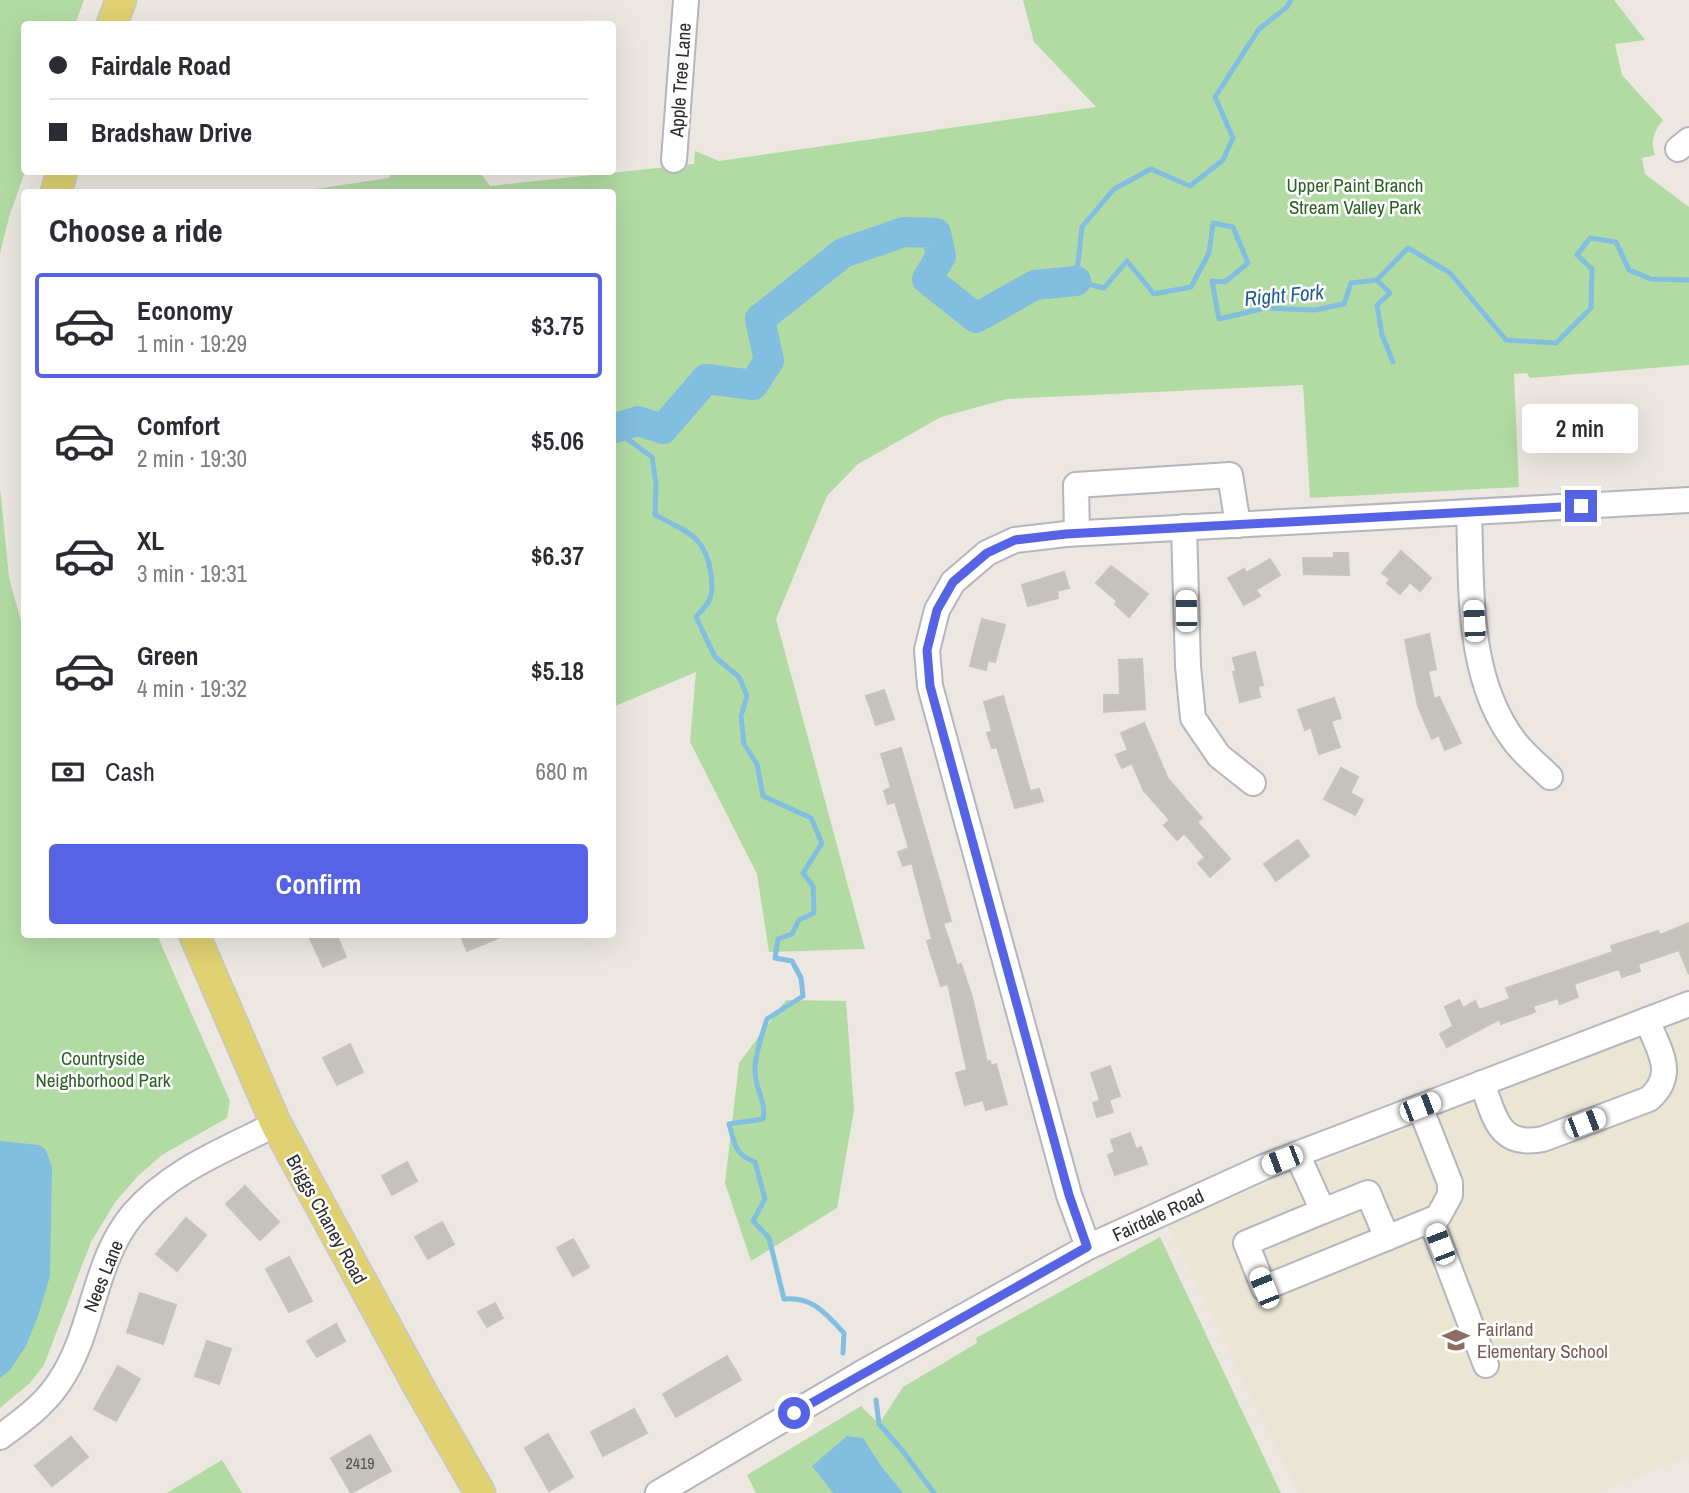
<!DOCTYPE html>
<meta charset="utf-8">
<style>
body{margin:0;font-family:"Archivo Narrow",sans-serif;background:#f7f7f7;color:#2b2b33;height:100vh;display:flex;flex-direction:column;font-size:26px;white-space:nowrap}
*{box-sizing:border-box;margin:0}
p{font-size:23px;color:#7c7c81}
.icon{flex:none;width:38px;height:38px;fill:none;stroke:currentColor;stroke-width:2;stroke-linecap:round;stroke-linejoin:round}
.map{position:relative;flex:1;overflow:hidden}
.drawer{position:absolute;left:21px;top:189px;width:595px;height:749px;display:flex;flex-direction:column;background:#fff;border-radius:7px;box-shadow:0 7px 28px #0002}
.drawer>*{flex:none}
.hud{position:absolute;left:21px;top:21px;width:595px;height:154px;border-radius:7px;box-shadow:0 7px 28px #0002;display:grid;align-content:center;height:154px;padding:0 28px;background:#fff}
.end{position:absolute;width:32px;height:32px;margin:-16px;border:9px solid #5663e4;background:#fff;box-shadow:0 0 0 4px #fff}
.from{border-radius:50%}
.bubble{position:absolute;height:49px;border-radius:7px;background:#fff;box-shadow:0 7px 28px #0002;font-size:23px;font-weight:600;line-height:49px;text-align:center}
.car{position:absolute;width:21px;height:42px;margin:-21px -10px;border-radius:9px;box-shadow:0 0 5px 2px #0007;background:linear-gradient(#fff 24%,#345 0 40%,#fff 0 76%,#345 0 86%,#fff 0)}
.hud b{display:flex;align-items:center;gap:24px;height:66px;font-size:26px}
.hud b+b{border-top:2px solid #e1e1e2}
.hud i{width:18px;height:18px;background:#2b2b33}
ul{padding:0;list-style:none}
li{display:flex;align-items:center;gap:21px;height:105px;margin:0 14px 10px;padding:0 14px;border:4px solid transparent;border-radius:7px}
li div{flex:1}
li b{display:block;font-size:26px}
li em{font-style:normal;font-weight:600}
li.on{border-color:#5663e4}
li>.icon{width:63px;height:63px;stroke-width:1.5}
h2{padding:0 28px;font-size:32px;line-height:84px}
.pay{display:flex;align-items:center;gap:18px;height:77px;padding:0 28px;font-size:26px}
.pay p{margin-inline-start:auto}
.primary-button{display:flex;gap:14px;margin-top:auto;padding:14px 28px}
.primary-button a{flex:1;height:80px;border-radius:7px;background:#5663e4;color:#fff;font-size:28px;font-weight:600;line-height:80px;text-align:center}
.map>svg:first-child{display:block}
.education{fill:#ebe5d3}
.green{fill:#b2dba4}
.water{fill:#82bee0}
.lines{fill:none;stroke-linecap:round;stroke-linejoin:round}
.stream{stroke:#82bee0;stroke-width:5}
.river{stroke:#82bee0;stroke-width:30}
.building{fill:#c5c2bc;stroke:#c7c4ba;stroke-width:2}
.minor-casing{stroke:#b4b5be;stroke-width:28}
.major-casing{stroke:#c8c8c8;stroke-width:33}
.minor{stroke:#fff;stroke-width:24}
.major{stroke:#e0d172;stroke-width:30}
.route{stroke:#5663e4;stroke-width:9}
.labels{text-anchor:middle;dominant-baseline:central;stroke-width:5;stroke-linejoin:round;paint-order:stroke}
.number-label{font-size:16px;fill:#525250}
.street-label{font-size:19px;fill:#2c2c2c;stroke:#fff}
.park-label{font-size:19px;fill:#2b6124;stroke:#fff}
.education-label{font-size:19px;fill:#785e54;stroke:#fff;text-anchor:start}
.water-label{font-size:21px;font-style:italic;fill:#1f5d8e;stroke:#fff}
</style>
<div class="map">
<svg width="1689" height="1493" viewBox="0 0 1689 1493">
<rect width="100%" height="100%" fill="#ece8e1"/>
<path class="education" d="M1689 1018V1456L1596 1493H1299L1166 1224Z"/>
<g class="green">
<path d="M0 0H84L75 24H24L25 172 9 217 0 254Z"/>
<path d="M1023 0H1614L1645 40 1615 44 1622 75 1663 120C1654 131 1650 141 1655 155L1642 158 1645 174 1689 207V365L1530 378 1527 373 1514 374 1519 487 1310 498 1303 385 1007 399 941 417 858 464 827 496 776 619 865 949 769 952 757 874 690 742 696 672 613 707 612 192H295L389 178 392 172H480L490 186 694 164 695 151 719 161 1096 107 1034 42Z"/>
<path d="M0 487 9 578 24 632V934L157 935 230 1101 227 1118 162 1155 138 1176 116 1201 91 1242 44 1365 30 1383 0 1408Z"/>
<path d="M786 1000 846 1001 854 1110 837 1208 751 1261 725 1183 739 1063Z"/>
<path d="M1160 1237 1281 1493H756L747 1475 861 1406 879 1424 903 1387 977 1343 976 1338Z"/>
<path d="M222 1460 242 1493H167Z"/>
</g>
<g class="water">
<path d="M0 1141 39 1145 46 1150 52 1167 50 1276 38 1316 26 1346 10 1370 0 1378Z"/>
<path d="M847 1436 863 1438 881 1466 903 1493H833L812 1466Z"/>
</g>
<g class="lines">
<g class="stream">
<path d="M1291 0 1287 7 1259 29 1215 97 1233 138 1223 160 1190 186 1151 169 1114 189 1082 227 1076 281 1104 288 1127 261 1154 294 1191 287 1209 253 1213 223 1233 227 1248 263 1225 282 1212 281 1219 319 1265 308 1315 310 1344 304 1351 283 1377 280 1408 248 1450 273 1506 340 1556 343 1591 308 1592 269 1577 255 1590 238 1616 242 1629 270 1651 279 1689 280"/>
<path d="M1377 280 1390 293 1377 305 1382 335 1393 362"/>
<path d="M612 433 626 438 652 457 656 484 655 515C686 531 706 536 711 574 714 596 711 601 696 617L715 657 739 677 747 696 741 716 744 744 757 764 763 796 811 818 822 843 803 873 813 886 814 913 799 920 792 934 778 939 775 958 792 961 801 978 803 996 767 1019C762 1035 755 1053 755 1069 754 1088 767 1102 763 1119L729 1124C735 1144 734 1154 755 1162L765 1199 753 1221 769 1238 784 1299C813 1296 826 1314 844 1333L843 1353"/>
<path d="M876 1400 879 1424 902 1450 934 1493"/>
</g>
<path class="river" d="M612 429 638 421 663 429 706 379 753 385 769 361 760 319 843 253 904 232 936 233 941 256 927 279 976 318 1035 285 1076 281"/>
</g>
<g class="building">
<path d="M1401 551 1431 578 1420 591 1410 582 1400 594 1387 583 1390 579 1382 573Z"/>
<path d="M1334 553H1348L1349 575 1304 574 1303 558H1334Z"/>
<path d="M1270 559 1280 575 1256 590 1260 596 1244 605 1228 578 1244 569 1246 573Z"/>
<path d="M1111 566 1148 594 1129 617 1115 604 1117 601 1096 583Z"/>
<path d="M1064 572 1069 588 1057 591 1058 598 1028 606 1022 585Z"/>
<path d="M982 619 1005 625 995 662 988 660 986 670 970 666Z"/>
<path d="M1429 634 1436 669 1428 671 1434 699 1439 697 1461 743 1445 750 1439 735 1432 739 1418 706 1405 640Z"/>
<path d="M1255 652 1263 685 1258 686 1260 697 1240 702 1233 672 1236 671 1233 658Z"/>
<path d="M1142 659 1145 709 1104 712V695H1120L1119 660Z"/>
<path d="M884 690 894 719 876 725 866 696Z"/>
<path d="M1003 696 1030 791 1039 789 1043 801 1015 808 997 747 992 748 987 733 992 731 984 702Z"/>
<path d="M1334 698 1341 718 1331 721 1340 747 1319 754 1311 727 1305 730 1298 710Z"/>
<path d="M1144 723 1168 779 1202 818 1197 822 1230 859 1210 877 1198 863 1205 857 1184 833 1177 840 1164 825 1170 820 1144 791 1132 763 1122 768 1116 755 1128 750 1121 733Z"/>
<path d="M901 748 951 921 943 923 957 965 961 964 972 997 987 1062 990 1061 991 1066 996 1064 1007 1104 986 1110 983 1100 965 1105 956 1073 967 1070 948 984 941 986 927 941 932 939 912 863 903 866 898 852 909 848 895 802 888 804 884 791 891 787 881 754Z"/>
<path d="M1341 768 1358 777 1350 793 1363 800 1355 815 1324 799Z"/>
<path d="M1298 840 1309 856 1276 881 1264 864Z"/>
<path d="M1689 923V974L1679 950 1638 964 1640 971 1622 977 1619 969 1574 984 1578 997 1560 1004 1558 998 1533 1006 1535 1012 1501 1024 1500 1019 1447 1047 1440 1034 1453 1026 1445 1007 1459 1000 1463 1008 1475 1001 1479 1010 1510 999 1506 988 1613 952 1611 946 1658 931 1660 935Z"/>
<path d="M308 934H336L346 957 323 967Z"/>
<path d="M460 934H505V935L467 951Z"/>
<path d="M350 1044 363 1072 337 1085 323 1058Z"/>
<path d="M1110 1066 1120 1096 1109 1100 1113 1112 1097 1117 1093 1103 1100 1100 1091 1073Z"/>
<path d="M1130 1133 1136 1149 1141 1147 1147 1164 1115 1175 1108 1155 1115 1152 1111 1140Z"/>
<path d="M407 1162 417 1181 392 1195 382 1176Z"/>
<path d="M245 1186 279 1222 260 1240 226 1204Z"/>
<path d="M186 1218 206 1235 177 1271 156 1254Z"/>
<path d="M442 1222 454 1244 428 1259 415 1237Z"/>
<path d="M573 1239 589 1267 573 1276 557 1248Z"/>
<path d="M289 1257 312 1301 289 1312 266 1269Z"/>
<path d="M140 1293 176 1305 163 1344 127 1332Z"/>
<path d="M495 1303 503 1318 487 1327 478 1312Z"/>
<path d="M336 1324 345 1341 317 1357 307 1341Z"/>
<path d="M207 1341 231 1349 219 1384 195 1376Z"/>
<path d="M727 1356 741 1380 676 1417 663 1394Z"/>
<path d="M118 1366 140 1379 116 1421 94 1409Z"/>
<path d="M634 1409 647 1433 603 1456 591 1432Z"/>
<path d="M548 1434 573 1477 549 1491 525 1448Z"/>
<path d="M370 1435 391 1471 351 1493 331 1458Z"/>
<path d="M71 1437 88 1457 52 1486 35 1466Z"/>
</g>
<g class="lines">
<defs>
<g id="minor">
<path d="M1678 149 1689 140"/>
<path d="M674 160 686 0"/>
<path d="M1469 513C1472 589 1466 678 1515 742 1525 755 1539 766 1550 777"/>
<path d="M1184 527 1188 666 1193 718 1219 756 1253 783"/>
<path d="M1077 533 1076 485 1230 475 1238 525"/>
<path d="M1482 1083C1495 1117 1498 1148 1543 1139L1649 1099C1678 1074 1658 1049 1647 1020"/>
<path d="M1297 1154 1323 1211 1246 1243 1264 1288 1438 1217 1450 1195V1183L1420 1107"/>
<path d="M1323 1211 1368 1193 1387 1238"/>
<path d="M1431 1220 1486 1365"/>
<path d="M1088 1247 1069 1195 930 686 927 650 937 610 953 582 987 553 1015 540 1066 534 1689 500"/>
<path d="M0 1437C22 1421 43 1406 58 1384 94 1333 92 1263 133 1214 171 1170 225 1150 276 1124"/>
<path d="M658 1493 862 1373 1088 1247 1266 1166 1689 1004"/>
</g>
<g id="major">
<path d="M112 24 121 0"/>
<path d="M56 192 62 172"/>
<path d="M194 934 276 1124 419 1387 480 1493"/>
</g>
</defs>
<use href="#minor" class="minor-casing"/>
<use href="#major" class="major-casing"/>
<use href="#minor" class="minor"/>
<use href="#major" class="major"/>
</g>
<g class="lines">
<path class="route" d="M794 1413 1087 1247 1069 1195 930 686 927 650 937 610 953 582 987 553 1015 540 1066 534 1581 506"/>
</g>
<defs>
<symbol id="school-bare" viewBox="-9 -9 18 18"><path d="M0-5L7-2L0 1L-7-2ZM-4 1L0 2.5L4 1V4Q0 6-4 4Z" fill="#8d6e63" stroke="#fff" stroke-width="2.5" paint-order="stroke"/></symbol>
</defs>
<g fill-rule="evenodd">
<use href="#school-bare" x="1437" y="1321" width="38" height="38"/>
</g>
<g class="labels">
<g class="number-label">
<text x="360" y="1463">2419</text>
</g>
<g class="street-label">
<text transform="translate(680 80) rotate(-86)">Apple Tree Lane</text>
<text transform="translate(1158 1215) rotate(-25)">Fairdale Road</text>
<text transform="translate(327 1219) rotate(61)">Briggs Chaney Road</text>
<text transform="translate(103 1276) rotate(-68)">Nees Lane</text>
</g>
<g class="park-label">
<text x="1355" y="185">Upper Paint Branch<tspan x="1355" dy="22">Stream Valley Park</tspan></text>
<text x="103" y="1058">Countryside<tspan x="103" dy="22">Neighborhood Park</tspan></text>
</g>
<g class="education-label">
<text x="1477" y="1329">Fairland<tspan x="1477" dy="22">Elementary School</tspan></text>
</g>
<g class="water-label">
<text transform="translate(1284 295) rotate(-5)">Right Fork</text>
</g>
</g>
</svg>
<i class="end from" style="left:794px;top:1413px"></i>
<i class="end" style="left:1581px;top:506px"></i>
<div class="bubble" style="left:1522px;top:404px;width:116px">2 min</div>
<i class="car" style="left:1186px;top:611px;rotate:359deg"></i>
<i class="car" style="left:1474px;top:621px;rotate:357deg"></i>
<i class="car" style="left:1420px;top:1107px;rotate:69deg"></i>
<i class="car" style="left:1585px;top:1123px;rotate:69deg"></i>
<i class="car" style="left:1282px;top:1160px;rotate:249deg"></i>
<i class="car" style="left:1440px;top:1244px;rotate:339deg"></i>
<i class="car" style="left:1264px;top:1288px;rotate:338deg"></i>
<div class="hud">
<b><i class="from"></i>Fairdale Road</b>
<b><i></i>Bradshaw Drive</b>
</div>
<section class="drawer">
<h2>Choose a ride</h2>
<ul>
<li class="on"><svg class="icon" aria-label="car" viewBox="0 0 24 24"><path d="M5 17H2v-5l4-1 3-4h7l3 4 3 1v5h-3M9 17h6M6 11h13"/><circle cx="7" cy="17" r="2"/><circle cx="17" cy="17" r="2"/></svg><div><b>Economy</b><p>1 min · 19:29</p></div><em>$3.75</em></li>
<li><svg class="icon" aria-label="car" viewBox="0 0 24 24"><path d="M5 17H2v-5l4-1 3-4h7l3 4 3 1v5h-3M9 17h6M6 11h13"/><circle cx="7" cy="17" r="2"/><circle cx="17" cy="17" r="2"/></svg><div><b>Comfort</b><p>2 min · 19:30</p></div><em>$5.06</em></li>
<li><svg class="icon" aria-label="car" viewBox="0 0 24 24"><path d="M5 17H2v-5l4-1 3-4h7l3 4 3 1v5h-3M9 17h6M6 11h13"/><circle cx="7" cy="17" r="2"/><circle cx="17" cy="17" r="2"/></svg><div><b>XL</b><p>3 min · 19:31</p></div><em>$6.37</em></li>
<li><svg class="icon" aria-label="car" viewBox="0 0 24 24"><path d="M5 17H2v-5l4-1 3-4h7l3 4 3 1v5h-3M9 17h6M6 11h13"/><circle cx="7" cy="17" r="2"/><circle cx="17" cy="17" r="2"/></svg><div><b>Green</b><p>4 min · 19:32</p></div><em>$5.18</em></li>
</ul>
<div class="pay"><svg class="icon" aria-label="cash" viewBox="0 0 24 24"><path d="M3 7h18v10H3z"/><circle cx="12" cy="12" r="2"/></svg>Cash<p>680 m</p></div>
<div class="primary-button"><a>Confirm</a></div>
</section>
</div>
